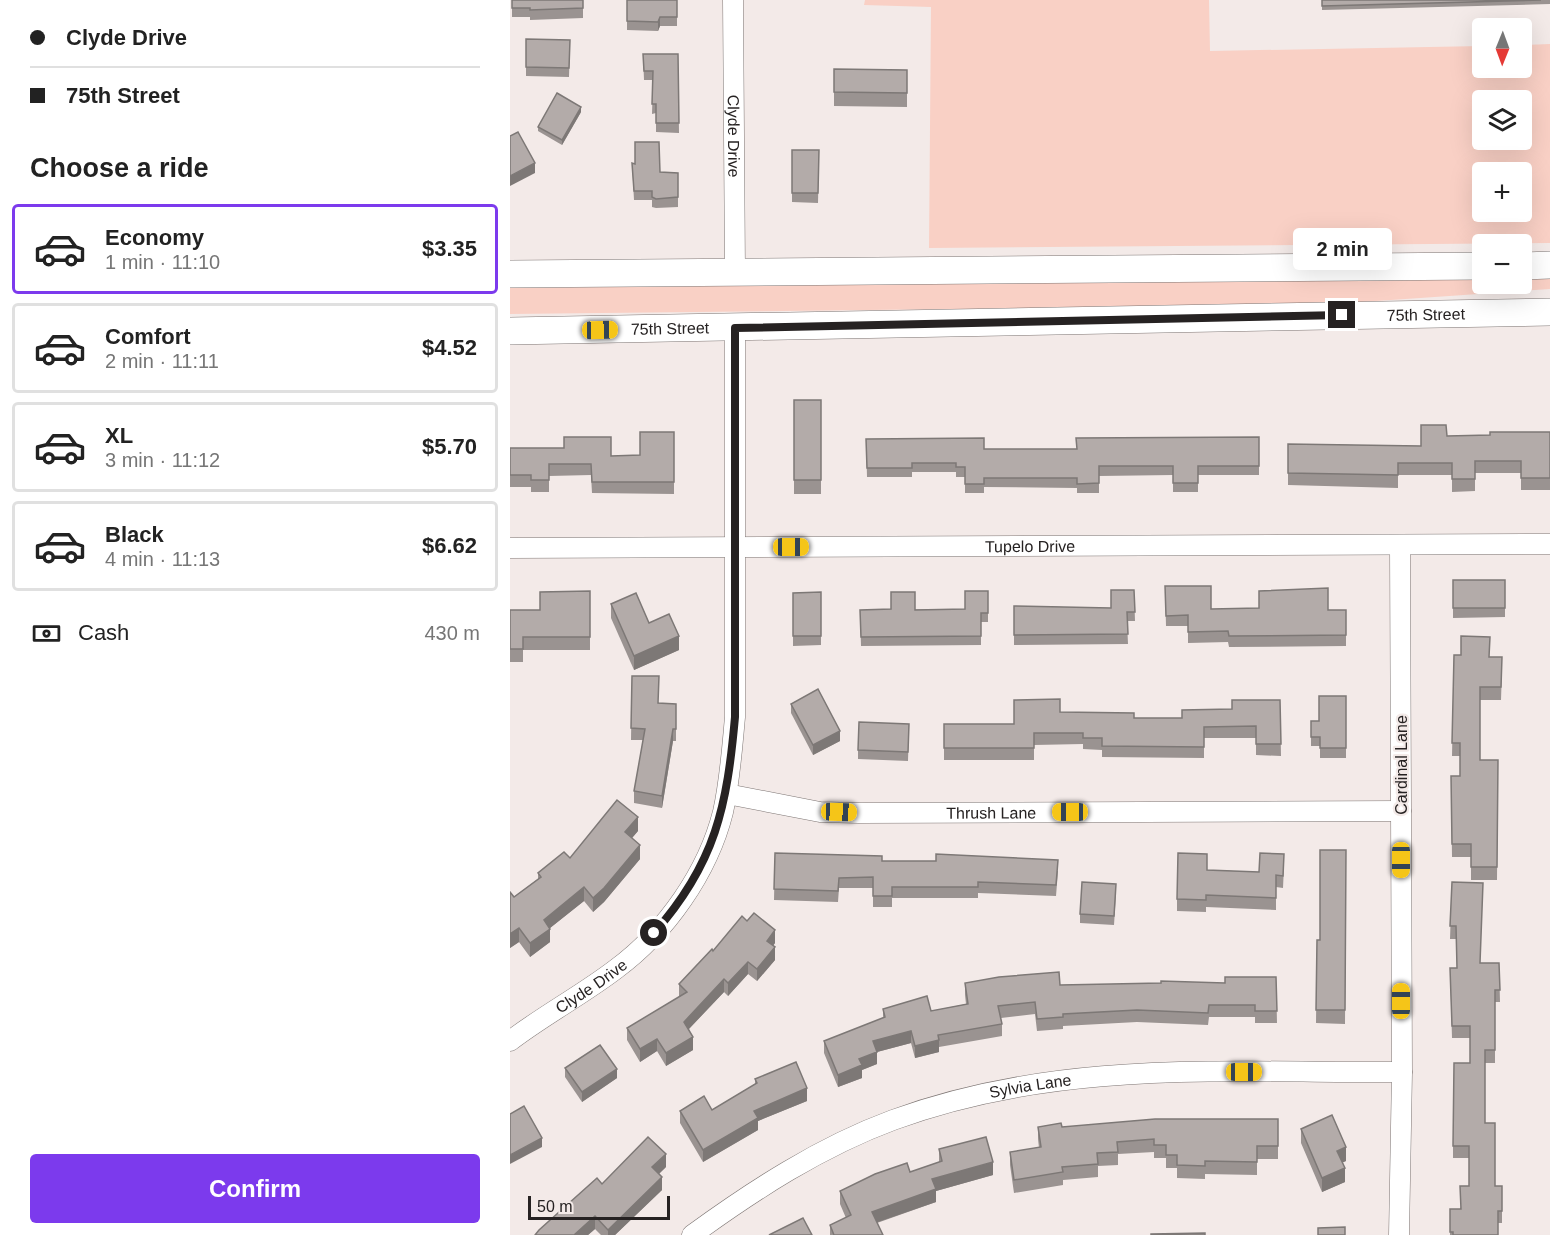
<!DOCTYPE html>
<meta charset="utf-8">
<style>
body{margin:0;font-family:Arial,sans-serif;background:#f6f6f6;color:#222;height:100vh;display:flex;flex-direction:column;font-size:22px;white-space:nowrap}
*{box-sizing:border-box;margin:0}
p{font-size:20px;color:#767676}
.icon{flex:none;width:33px;height:33px;fill:none;stroke:currentColor;stroke-width:2;stroke-linecap:round;stroke-linejoin:round}
.map{position:relative;flex:1;overflow:hidden}
.drawer{display:flex;flex-direction:column;background:#fff;width:510px}
.drawer>*{flex:none}
.guide{display:grid;align-content:center;height:132px;padding:0 30px;background:#fff}
.needle{width:39px;rotate:181deg}
.tools{position:absolute;left:962px;top:18px;display:grid;gap:12px}
.tools a{display:grid;place-items:center;width:60px;height:60px;border-radius:6px;background:#fff;box-shadow:0 6px 24px #0002;font-size:30px}
.scale{position:absolute;left:18px;bottom:15px;width:142px;box-sizing:border-box;padding-left:6px;border:3px solid #262222;border-top:0;font-size:16px;line-height:21px;white-space:nowrap;color:#262222;-webkit-text-stroke:4px #f3eae8;paint-order:stroke}
.end{position:absolute;width:27px;height:27px;margin:-14px;border:8px solid #262222;background:#fff;box-shadow:0 0 0 3px #fff}
.from{border-radius:50%}
.bubble{position:absolute;height:42px;border-radius:6px;background:#fff;box-shadow:0 6px 24px #0002;font-size:20px;font-weight:700;line-height:42px;text-align:center}
.car{position:absolute;width:18px;height:36px;margin:-18px -9px;border-radius:8px;box-shadow:0 0 4px 2px #0007;background:linear-gradient(#f5c518 24%,#345 0 40%,#f5c518 0 76%,#345 0 86%,#f5c518 0)}
.guide b{display:flex;align-items:center;gap:21px;height:57px;font-size:22px}
.guide b+b{border-top:2px solid #e0e0e0}
.guide i{width:15px;height:15px;background:#222}
ul{padding:0;list-style:none}
li{display:flex;align-items:center;gap:18px;height:90px;margin:0 12px 9px;padding:0 18px;border:3px solid #e0e0e0;border-radius:6px}
li div{flex:1}
li b{display:block;font-size:22px}
li em{font-style:normal;font-weight:700}
li.current{border-color:#7c3aed}
li>.icon{width:54px;height:54px;stroke-width:1.5}
h2{padding:0 30px;font-size:27px;line-height:72px}
.pay{display:flex;align-items:center;gap:15px;height:66px;padding:0 30px;font-size:22px}
.pay p{margin-inline-start:auto}
.action{display:flex;gap:12px;margin-top:auto;padding:12px 30px}
.action a{flex:1;height:69px;border-radius:6px;background:#7c3aed;color:#fff;font-size:24px;font-weight:700;line-height:69px;text-align:center}
main{display:flex;flex:1;min-height:0}
.map>svg:first-child{display:block}
.green{fill:#f9d0c5;fill-rule:evenodd}
.lines{fill:none;stroke-linecap:round;stroke-linejoin:round}
.minor-casing{stroke:#7d7573;stroke-width:21}
.secondary-casing{stroke:#7d7573;stroke-width:28}
.minor{stroke:#fff;stroke-width:20}
.secondary{stroke:#fff;stroke-width:27}
.wall{fill:#9a9391}
.shaded-wall{fill:#7d7876}
.building{fill:#b3aba9;stroke:#7d7876;stroke-width:1.5}
.route{stroke:#262222;stroke-width:8}
.labels{text-anchor:middle;dominant-baseline:central;stroke-width:4.5;stroke-linejoin:round;paint-order:stroke}
.street-label{font-size:16px;fill:#262222;stroke:#f3eae8}
</style>
<main>
<section class="drawer">
<div class="guide">
<b><i class="from"></i>Clyde Drive</b>
<b><i></i>75th Street</b>
</div>
<h2>Choose a ride</h2>
<ul>
<li class="current"><svg class="icon" aria-label="car" viewBox="0 0 24 24"><path d="M5 17H2v-5l4-1 3-4h7l3 4 3 1v5h-3M9 17h6M6 11h13"/><circle cx="7" cy="17" r="2"/><circle cx="17" cy="17" r="2"/></svg><div><b>Economy</b><p>1 min · 11:10</p></div><em>$3.35</em></li>
<li><svg class="icon" aria-label="car" viewBox="0 0 24 24"><path d="M5 17H2v-5l4-1 3-4h7l3 4 3 1v5h-3M9 17h6M6 11h13"/><circle cx="7" cy="17" r="2"/><circle cx="17" cy="17" r="2"/></svg><div><b>Comfort</b><p>2 min · 11:11</p></div><em>$4.52</em></li>
<li><svg class="icon" aria-label="car" viewBox="0 0 24 24"><path d="M5 17H2v-5l4-1 3-4h7l3 4 3 1v5h-3M9 17h6M6 11h13"/><circle cx="7" cy="17" r="2"/><circle cx="17" cy="17" r="2"/></svg><div><b>XL</b><p>3 min · 11:12</p></div><em>$5.70</em></li>
<li><svg class="icon" aria-label="car" viewBox="0 0 24 24"><path d="M5 17H2v-5l4-1 3-4h7l3 4 3 1v5h-3M9 17h6M6 11h13"/><circle cx="7" cy="17" r="2"/><circle cx="17" cy="17" r="2"/></svg><div><b>Black</b><p>4 min · 11:13</p></div><em>$6.62</em></li>
</ul>
<div class="pay"><svg class="icon" aria-label="cash" viewBox="0 0 24 24"><path d="M3 7h18v10H3z"/><circle cx="12" cy="12" r="2"/></svg>Cash<p>430 m</p></div>
<div class="action"><a>Confirm</a></div>
</section>
<div class="map">
<svg width="1040" height="1235" viewBox="0 0 1040 1235">
<rect width="100%" height="100%" fill="#f3eae8"/>
<g class="green">
<path d="M355 0H699L700 51 972 46V68H1011V45L1040 44V243L419 248 421 7 354 5ZM1011 100V140H972V100ZM972 172H1011V212H972Z"/>
<path d="M1011 277H1040V289L837 303 710 306 0 314V288L972 278V284H1011Z"/>
</g>
<g class="lines">
<defs>
<g id="minor">
<path id="s1" d="M223 0 225 272"/>
<path id="s2" d="M0 548 1040 544"/>
<path id="s3" d="M217 794 310 812 349 813 891 811"/>
<path id="s4" d="M0 1041C34 1015 72 995 106 969 156 932 198 872 213 812 220 781 222 749 225 717V328"/>
<path id="s5" d="M182 1235C244 1190 310 1147 383 1120 549 1059 718 1073 892 1072"/>
<path d="M889 1235 892 1072 890 546"/>
</g>
<g id="secondary">
<path d="M1011 266 1040 265"/>
<path d="M0 274 972 266"/>
<path id="s6" d="M0 331 1040 312"/>
</g>
</defs>
<use href="#minor" class="minor-casing"/>
<use href="#secondary" class="secondary-casing"/>
<use href="#minor" class="minor"/>
<use href="#secondary" class="secondary"/>
</g>
<g class="wall">
<path d="M2 0H73V18L20 20V17H2Z"/>
<path d="M117 0H167V26H150L148 31 117 30Z"/>
<path d="M812 0H1040V4L812 10Z"/>
<path d="M16 39 60 40 59 77 16 76Z"/>
<path d="M133 54H168L169 133 146 132V113L142 114 143 80H134Z"/>
<path d="M324 69 397 70V107L324 106Z"/>
<path d="M71 112 52 145 28 131V127Z"/>
<path d="M282 150H309L308 203 282 202Z"/>
<path d="M122 163 150 172 168 173V207L146 208 142 207V200H124Z"/>
<rect x="284" y="400" width="27" height="94"/>
<path d="M164 432V494L82 493 81 475 39 476V492H21V487H0V448L101 456 130 455Z"/>
<path d="M1040 432V490H1011V473H965V491L942 492V475H888V488L778 485V444L911 446 937 436 980 435Z"/>
<path d="M749 437V475H688V492H663V475L589 476V493H567V488L474 487V493H455V477H446V472H402V477H357L356 439 474 449H566Z"/>
<path d="M943 580H995V617L943 618Z"/>
<path d="M655 586 701 609 836 610V646L719 647 718 642 678 643V626H656Z"/>
<path d="M624 590 625 621H617L618 644 504 645V606L601 608Z"/>
<path d="M80 591V650H13V662H0V610H30Z"/>
<path d="M478 591V622H471V645L351 646 350 610 455 609Z"/>
<path d="M311 592V645L283 646V593Z"/>
<path d="M101 604 139 623 169 650 124 670 101 618Z"/>
<path d="M944 655 979 657 992 670 991 700H970V760H988L987 880H961V857H942L941 776H950V756H942Z"/>
<path d="M122 676 149 703 166 704V741H163L152 808 124 803V791L133 740H121Z"/>
<path d="M836 696V758H810V746H801V721H809Z"/>
<path d="M770 700 771 756 746 755V738H694V758L592 757V750L573 749V744L524 745V760H434V724H504L550 712 624 718H672Z"/>
<path d="M281 704 330 741 303 755 281 713Z"/>
<path d="M399 724 398 761 348 759V750Z"/>
<path d="M128 831 122 838 130 859 94 902 83 912 74 901 40 928V942L20 957 9 942 0 948V892L4 897 28 879V873L60 858Z"/>
<path d="M836 850 835 1024 806 1023 807 940H810Z"/>
<path d="M265 853 372 861 548 871 546 896 468 893V898H382V907H363V888H329L328 902 264 900Z"/>
<path d="M774 866 773 888 766 887V910L696 907V912L667 911V899L697 870 749 872Z"/>
<path d="M942 882 970 963H989L990 1002H985V1063H975V1123L985 1186H992V1223H988V1235H940V1209H950L959 1186V1158H943V1146L960 1063V1038H942L940 968H947L946 939H940Z"/>
<path d="M606 893 604 925 570 923V914Z"/>
<path d="M265 943 263 946 265 960 247 981 238 974 218 996 214 992 179 1029 183 1050 156 1066 147 1051 130 1062 117 1040V1028L169 997V984L203 951Z"/>
<path d="M766 977 767 1023H745V1017H699L698 1025 627 1022 553 1026V1029L527 1031 525 1014 491 1018 492 1024V1036L429 1047V1052L405 1058 401 1043 367 1052V1064L352 1070V1078L328 1087 314 1053V1041L373 1018V1009L421 1011 456 1004 455 995V983L550 985 715 983Z"/>
<path d="M55 1068 107 1078 72 1102 55 1077Z"/>
<path d="M245 1079 297 1101 248 1121V1130L193 1162 170 1123V1111L202 1110 245 1084Z"/>
<path d="M768 1119V1159H747V1175L695 1174V1179L667 1178V1168H656V1158H644V1152L608 1154V1165L588 1166V1177L553 1180V1185L504 1193 500 1165V1152L529 1148 528 1139V1127H552Z"/>
<path d="M791 1129 836 1161 833 1162 835 1182 812 1192 791 1143Z"/>
<path d="M429 1149 483 1175 426 1191V1202L367 1223 373 1235H320V1225L336 1218 330 1204V1191L400 1172 429 1162Z"/>
<path d="M156 1167 149 1174 152 1190 105 1235H91L85 1229 78 1235H25L92 1184Z"/>
</g>
<g class="shaded-wall">
<path d="M150 17V26L148 31V22Z"/>
<path d="M71 107V112L52 145V140Z"/>
<path d="M25 163V173L0 186V176Z"/>
<path d="M169 636V650L124 670V656Z"/>
<path d="M163 729V741L152 808V796Z"/>
<path d="M330 731V741L303 755V745Z"/>
<path d="M128 817V831L115 846V832Z"/>
<path d="M130 845V859L94 902 83 912V898Z"/>
<path d="M74 887V901L35 932 40 929V942L20 957V943L34 920Z"/>
<path d="M9 928V942L0 948V934Z"/>
<path d="M265 930V943L257 953V941Z"/>
<path d="M265 947V960L247 981V969Z"/>
<path d="M238 962V974L218 996V983Z"/>
<path d="M214 979V992L174 1034V1022Z"/>
<path d="M401 1031V1043L367 1052V1064L352 1070V1078L328 1087V1075L349 1059 363 1041Z"/>
<path d="M183 1037V1050L156 1066V1053Z"/>
<path d="M147 1039V1051L130 1062V1049Z"/>
<path d="M429 1040V1052L405 1058V1046Z"/>
<path d="M107 1069V1078L72 1102V1092Z"/>
<path d="M297 1088V1101L248 1121V1130L193 1162V1150L244 1111Z"/>
<path d="M32 1138V1147L0 1164V1155Z"/>
<path d="M836 1147V1161L827 1165V1151Z"/>
<path d="M156 1154V1167L142 1180V1167Z"/>
<path d="M483 1162V1175L426 1191V1202L362 1224V1212L422 1179Z"/>
<path d="M835 1168V1182L812 1192V1178Z"/>
<path d="M152 1177V1190L105 1235H98V1230Z"/>
<path d="M85 1216V1229L78 1235H64Z"/>
</g>
<g class="building">
<path d="M2 0H73V8L20 10V8H2Z"/>
<path d="M117 0H167V17H150L148 22 117 21Z"/>
<path d="M812 0H1031L812 6Z"/>
<path d="M16 39 60 40 59 68 16 67Z"/>
<path d="M133 54H168L169 123H146V104H142L143 71H134Z"/>
<path d="M324 69 397 70V93L324 92Z"/>
<path d="M47 93 71 107 52 140 28 127Z"/>
<path d="M8 132 25 163 0 176V136Z"/>
<path d="M125 142H149L150 172 168 173V197L146 199 142 197V191H124L122 163 125 164Z"/>
<path d="M282 150H309L308 193H282Z"/>
<rect x="284" y="400" width="27" height="80"/>
<path d="M911 425H936L937 436 980 435V432H1040V478H1011V461H965V479H942V463H888V475L778 473V444L911 446Z"/>
<path d="M130 432H164V482H82L81 464H39V480H21V475H0V448H54V437H101V456L130 455Z"/>
<path d="M749 437V466H688V483H663V466H589V483L567 484V478H474V484H455V467H446V463H402V468H357L356 439 474 438V449H567L566 438Z"/>
<rect x="943" y="580" width="52" height="28"/>
<path d="M655 586H701V609L749 608V591L818 588V610H836V635L719 636 718 631 678 632V615L656 616Z"/>
<path d="M601 590H624L625 612H617L618 634 504 635V606L601 608Z"/>
<path d="M80 591V637H13V649H0V610H30V592Z"/>
<path d="M455 591H478V613H471V636L351 637 350 610 381 609V592H405V610L455 609Z"/>
<path d="M311 592V636H283V593Z"/>
<path d="M126 593 139 623 159 614 169 636 124 656 101 604Z"/>
<path d="M951 636 980 637 979 657H992L991 687H970V760H988L987 867H961V844H942L941 776H950V743H942L944 655H951Z"/>
<path d="M122 676H149L148 703 166 704V729H163L152 796 124 791 135 729 121 728Z"/>
<path d="M308 689 330 731 303 745 281 704Z"/>
<path d="M809 696H836V748H810V737H801V721H809Z"/>
<path d="M550 699V712L624 713V718H672V710L722 709V700H770L771 744H746V726L694 727V747L592 746V738H573V733H524V748H434V724H504V700Z"/>
<path d="M349 722 399 724 398 752 348 750Z"/>
<path d="M107 800 128 817 115 832 130 845 94 888 83 898 74 887 34 920 40 929 20 943 9 928 0 934V892L4 897 31 877 28 873 54 852 60 858Z"/>
<path d="M810 850H836L835 1010H806L807 940H810Z"/>
<path d="M265 853 372 856V861H426V854L548 860 546 885 468 882V887H382V896H363V877L329 878 328 891 264 889Z"/>
<path d="M668 853 697 854V870L749 872 750 853 774 854 773 876 766 875V898L696 895V900L667 899Z"/>
<path d="M572 882 606 884 604 916 570 914Z"/>
<path d="M942 882 973 883 970 963H989L990 990H985V1050H975V1123H985V1186H992V1211H988V1235H943V1232H940V1209H951L950 1186H959V1146H943L944 1063H960V1026H942L940 968H947L946 926H940Z"/>
<path d="M244 913 265 930 257 941 265 947 247 969 238 962 218 983 214 979 174 1022 183 1037 156 1053 147 1039 130 1049 117 1028 177 992 169 984 202 949 203 951 232 916 237 921Z"/>
<path d="M549 972 550 985 651 983V981L715 983V977H766L767 1011H745V1005H699L698 1013 627 1010 553 1014V1017L527 1019 525 1002 488 1006 492 1024 428 1035 429 1040 405 1046 401 1031 363 1041 367 1052 349 1059 352 1065 328 1075 314 1041 375 1017 373 1009 417 996 421 1011 458 1004 455 983 489 977Z"/>
<path d="M90 1045 107 1069 72 1092 55 1068Z"/>
<path d="M286 1062 297 1088 244 1111 248 1118 193 1150 170 1111 194 1096 202 1110 247 1083 245 1079Z"/>
<path d="M14 1106 32 1138 0 1155V1114Z"/>
<path d="M822 1115 836 1147 827 1151 835 1168 812 1178 791 1129Z"/>
<path d="M645 1119H768V1146H747V1162L695 1161V1166L667 1165V1155H656V1145H644V1139L607 1142 608 1152 587 1153 588 1164 552 1167 553 1172 504 1180 500 1152 531 1147 528 1127 551 1123 552 1127Z"/>
<path d="M138 1137 156 1154 142 1167 152 1177 98 1230 85 1216 64 1235H25L29 1230 87 1178 92 1184Z"/>
<path d="M476 1137 483 1162 422 1179 426 1189 362 1212 373 1235H324L320 1225 341 1215 330 1191 365 1174 397 1163 400 1172 432 1161 429 1149Z"/>
<path d="M293 1218 302 1235H259Z"/>
<path d="M835 1227V1235H808V1228Z"/>
<path d="M695 1233V1235H641V1234Z"/>
</g>
<g class="lines">
<path class="route" d="M144 933C206 863 217 806 225 717V328L832 315"/>
</g>
<g class="labels">
<g class="street-label">
<text stroke="none"><textPath href="#s1" startOffset="136">Clyde Drive</textPath></text>
<text stroke="none"><textPath href="#s6" startOffset="916">75th Street</textPath></text>
<text stroke="none"><textPath href="#s6" startOffset="160">75th Street</textPath></text>
<text stroke="none"><textPath href="#s2" startOffset="520">Tupelo Drive</textPath></text>
<text transform="translate(891 765) rotate(-90)">Cardinal Lane</text>
<text stroke="none"><textPath href="#s3" startOffset="266">Thrush Lane</textPath></text>
<text stroke="none"><textPath href="#s4" startOffset="98">Clyde Drive</textPath></text>
<text stroke="none"><textPath href="#s5" startOffset="374">Sylvia Lane</textPath></text>
</g>
</g>
</svg>
<div class="tools">
<a><svg class="needle" viewBox="-14 -14 28 28"><path d="M0-13l5 13h-10z" fill="#e53935"/><path d="M0 13l5-13h-10z" fill="#767676"/></svg></a>
<a><svg class="icon" aria-label="layers" viewBox="0 0 24 24"><path d="M12 4l9 5-9 5-9-5zM3 14l9 5 9-5"/></svg></a>
<a>+</a>
<a>−</a>
</div>
<div class="scale">50 m</div>
<i class="end from" style="left:144px;top:933px"></i>
<i class="end" style="left:832px;top:315px"></i>
<div class="bubble" style="left:783px;top:228px;width:99px">2 min</div>
<i class="car" style="left:90px;top:330px;rotate:89deg"></i>
<i class="car" style="left:281px;top:547px;rotate:90deg"></i>
<i class="car" style="left:329px;top:812px;rotate:92deg"></i>
<i class="car" style="left:560px;top:812px;rotate:270deg"></i>
<i class="car" style="left:891px;top:860px;rotate:180deg"></i>
<i class="car" style="left:891px;top:1001px;rotate:0deg"></i>
<i class="car" style="left:734px;top:1072px;rotate:90deg"></i>
</div>
</main>
